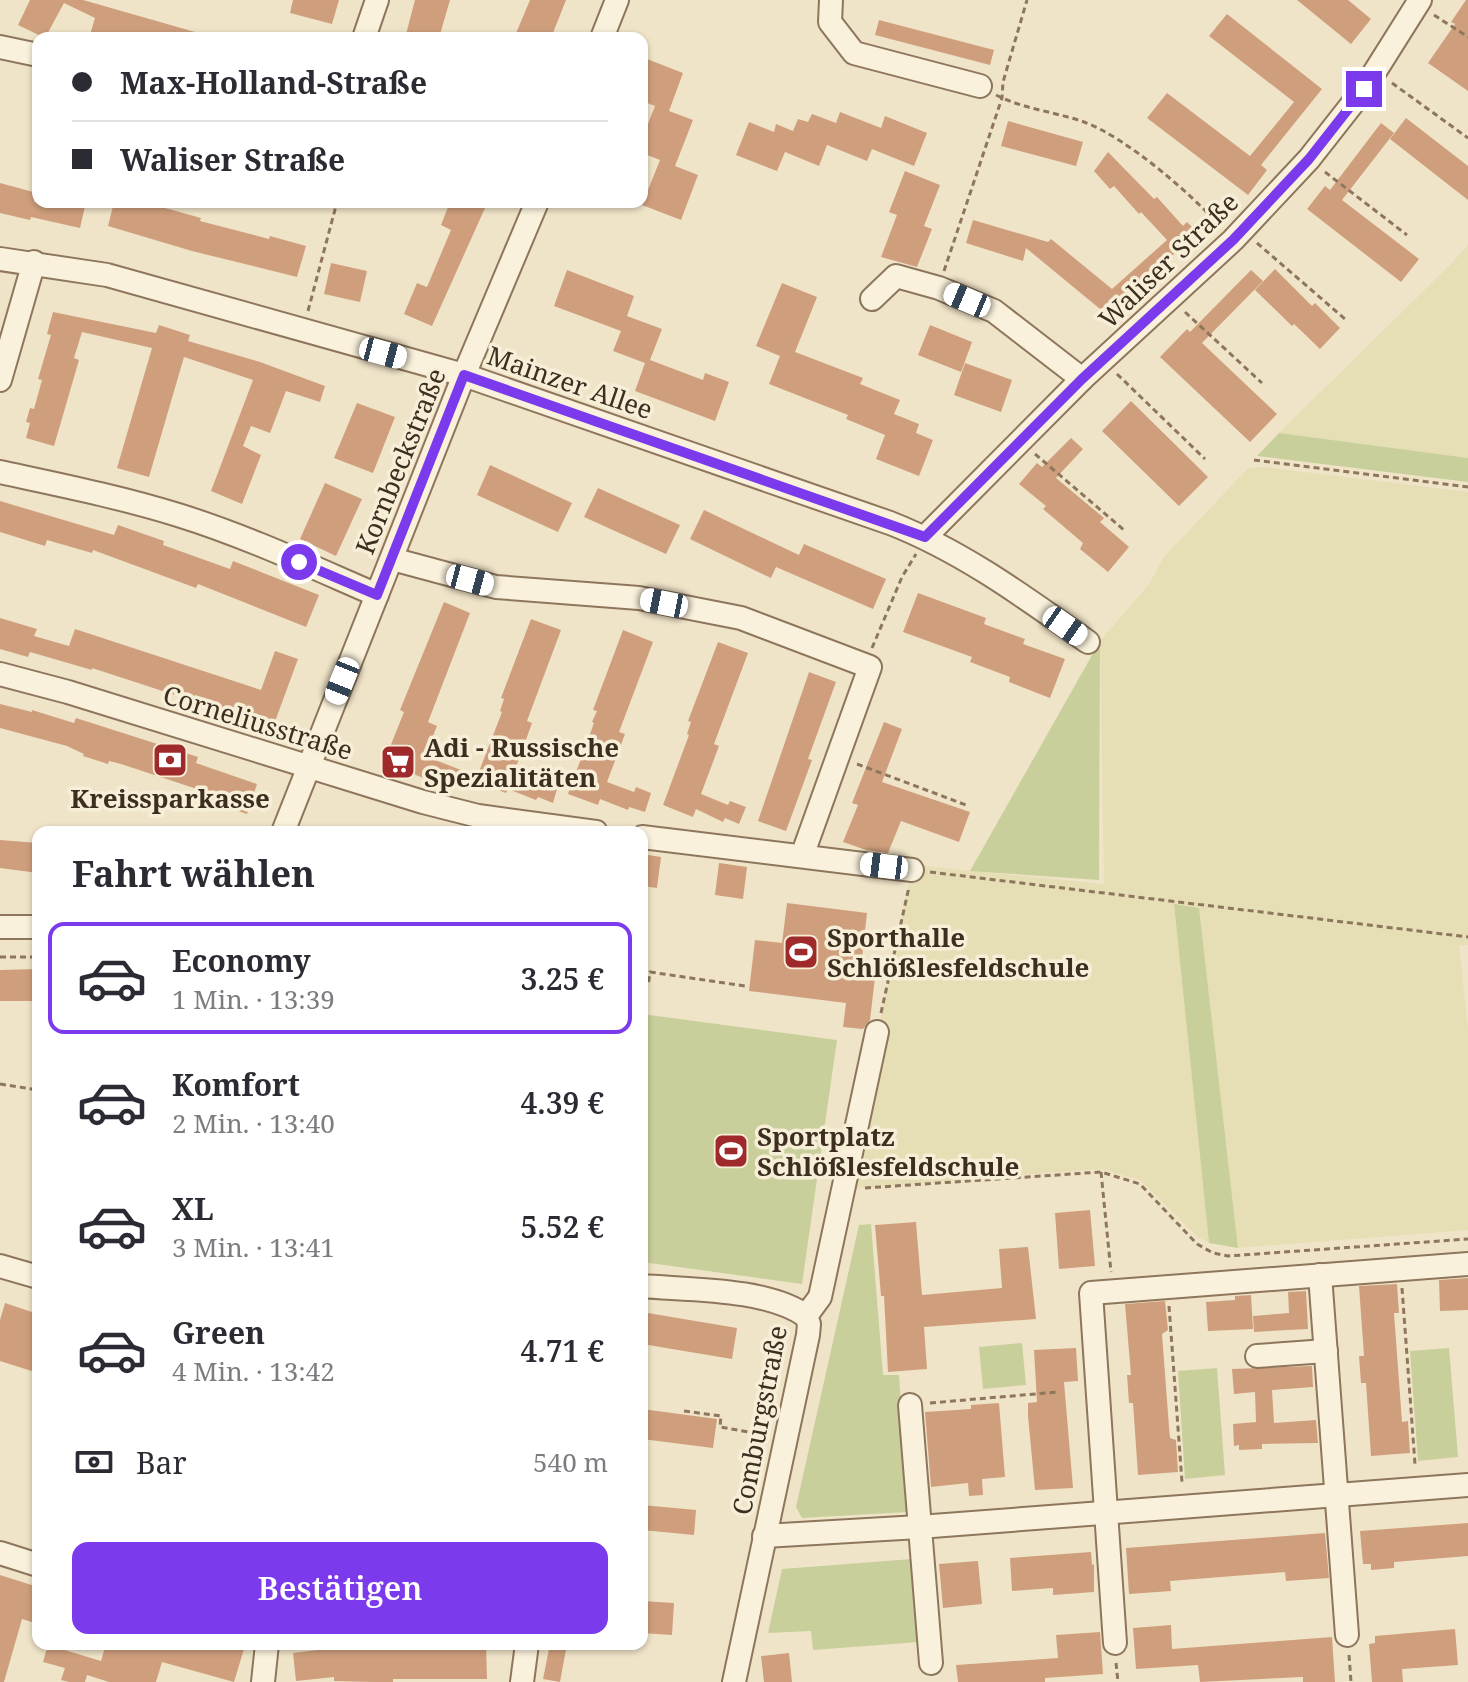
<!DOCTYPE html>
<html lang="de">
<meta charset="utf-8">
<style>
body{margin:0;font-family:"Noto Serif",serif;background:#f2f2f3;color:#2b2b33;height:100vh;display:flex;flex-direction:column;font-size:30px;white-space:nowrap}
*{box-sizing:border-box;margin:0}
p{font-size:26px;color:#7c7c81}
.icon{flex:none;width:44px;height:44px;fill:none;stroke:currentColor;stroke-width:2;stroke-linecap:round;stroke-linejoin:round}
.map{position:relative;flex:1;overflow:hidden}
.panel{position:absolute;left:32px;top:826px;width:616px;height:824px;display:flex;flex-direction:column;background:#fff;border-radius:16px;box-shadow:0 2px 6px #0004}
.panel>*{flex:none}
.guide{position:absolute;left:32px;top:32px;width:616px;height:176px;border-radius:16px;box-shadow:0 2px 6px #0004;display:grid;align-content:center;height:176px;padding:0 40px;background:#fff}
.end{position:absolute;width:36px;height:36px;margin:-18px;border:10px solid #7c3aed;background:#fff;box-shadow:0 0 0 4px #fff}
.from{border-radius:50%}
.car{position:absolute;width:24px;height:48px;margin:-24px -12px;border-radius:10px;box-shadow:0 0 6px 2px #0007;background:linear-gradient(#fff 24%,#345 0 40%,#fff 0 76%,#345 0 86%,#fff 0)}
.guide b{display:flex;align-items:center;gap:28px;height:76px;font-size:30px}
.guide b+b{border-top:2px solid #e1e1e2}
.guide i{width:20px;height:20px;background:#2b2b33}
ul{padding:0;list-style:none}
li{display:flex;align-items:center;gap:24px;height:112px;margin:0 16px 12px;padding:0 24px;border:4px solid transparent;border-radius:16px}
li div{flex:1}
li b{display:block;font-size:30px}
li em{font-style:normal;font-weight:600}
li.active{border-color:#7c3aed}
li>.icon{width:72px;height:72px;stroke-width:1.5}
h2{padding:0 40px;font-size:36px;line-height:96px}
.pay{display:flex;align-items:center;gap:20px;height:88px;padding:0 40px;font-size:30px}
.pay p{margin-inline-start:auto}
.action{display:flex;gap:16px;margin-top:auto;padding:16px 40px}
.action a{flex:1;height:92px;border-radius:16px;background:#7c3aed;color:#fff;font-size:32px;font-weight:600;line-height:92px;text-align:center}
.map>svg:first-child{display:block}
.farmland{fill:#e6deb5}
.green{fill:#c9cf9b}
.building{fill:#cf9f7d}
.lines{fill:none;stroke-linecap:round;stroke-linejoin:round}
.minor-casing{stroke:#8d765c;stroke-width:26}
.path{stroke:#8d765c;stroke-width:3;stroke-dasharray:6 4;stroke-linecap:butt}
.minor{stroke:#faf1dc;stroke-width:22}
.route{stroke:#7c3aed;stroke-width:10}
.labels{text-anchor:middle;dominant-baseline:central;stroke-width:7;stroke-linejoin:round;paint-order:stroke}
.street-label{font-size:26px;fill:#3d2e20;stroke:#f7eed8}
.poi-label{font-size:26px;font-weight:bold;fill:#3d2e20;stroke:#f7eed8;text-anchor:start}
</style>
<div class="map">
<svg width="1468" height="1682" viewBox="0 0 1468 1682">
<rect width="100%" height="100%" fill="#f0e4c8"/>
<g class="farmland">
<path d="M1468 245V458L1279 433 1450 265Z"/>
<path d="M1264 467 1468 492V945H1459L1468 1029V1230L1238 1248 1199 908 1174 905 1209 1243 1198 1237 1140 1180 1100 1169 845 1189 913 865 1104 884 1100 641 1149 584 1164 557 1248 468Z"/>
</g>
<g class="green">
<path d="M1279 433 1468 458V482L1257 456Z"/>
<path d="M1100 641 1099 880 970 871Z"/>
<path d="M1174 904 1199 908 1238 1248 1209 1243Z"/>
<path d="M642 1014 837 1040 802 1284 642 1262Z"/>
<path d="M871 1224 883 1375H899L908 1512 802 1518 796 1507 859 1225Z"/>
<path d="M1022 1343 1026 1385 983 1389 979 1347Z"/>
<path d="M1449 1348 1458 1457 1418 1461 1410 1351Z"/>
<path d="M1217 1368 1225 1475 1185 1479 1178 1371Z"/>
<path d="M912 1559 919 1642 813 1650 811 1631 768 1633 782 1569Z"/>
</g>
<g class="building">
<path d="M30 0H83L202 34 201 38H89L95 18 64 3 45 38 18 25Z"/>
<path d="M293 0H339L332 24 290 13Z"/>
<path d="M415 0H450L439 38H405Z"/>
<path d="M530 0H566L551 38H514Z"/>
<path d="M1297 0H1348L1371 19 1351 44Z"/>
<path d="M1466 0H1468V91L1428 63 1455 24 1451 22Z"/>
<path d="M1227 14 1322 89 1261 165 1267 170 1248 195 1147 118 1167 93 1250 156 1294 102 1209 36Z"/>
<path d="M879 20 994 50 990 65 875 35Z"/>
<path d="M647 59 683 73 669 111 693 120 675 166 698 175 681 220 642 205 660 160 642 153V139L655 106 642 101V73Z"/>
<path d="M840 112 881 128 885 116 927 133 914 166 872 149 867 161 827 145 819 166 785 152 777 171 736 155 749 122 774 132 776 124 793 131 798 119 808 122 812 114 836 123Z"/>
<path d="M1406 118 1468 166V200L1390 139Z"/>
<path d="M1008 121 1083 142 1076 166 1001 146Z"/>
<path d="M1381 123 1394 133 1342 200 1419 259 1401 282 1307 209 1325 186 1330 190Z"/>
<path d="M1108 152 1154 199 1157 197 1183 226 1187 222 1198 233 1134 289 1111 318 1026 248 1023 261 966 243 973 220 1048 242 1051 239 1112 289 1167 240 1141 212 1139 214 1114 186 1110 189 1094 171Z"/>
<path d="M905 171 940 185 924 226 932 229 917 267 881 257 897 215 889 212Z"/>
<path d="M0 183 37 193 34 202H86L80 228 31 217 30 220 0 213Z"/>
<path d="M114 202H136L165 208 201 218 200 221 269 239 270 236 306 246 297 277 192 251 108 226Z"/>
<path d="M450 202H470L485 208 432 326 404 314 417 283 427 287 451 230 441 225Z"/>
<path d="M331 263 367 271 360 302 324 294Z"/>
<path d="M1275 269 1312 306 1315 303 1340 328 1320 349 1294 324 1292 326 1255 290Z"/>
<path d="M567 270 634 296 627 316 662 329 650 360 703 380 705 373 729 382 715 421 635 391 645 363 613 351 621 331 554 306Z"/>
<path d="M1251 270 1263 281 1202 343 1277 414 1250 442 1160 357 1187 329 1190 332Z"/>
<path d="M782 283 817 297 795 352 863 378 860 384 900 400 894 414 919 424 916 433 933 440 919 476 876 459 885 435 846 419 848 415 769 384 780 356 756 346Z"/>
<path d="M53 312 156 333 159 325 190 335 188 341 260 362 325 386 320 402 286 391 270 433 251 426 243 446 261 455 242 504 211 491 253 380 184 357 149 477 117 468 152 348 82 332 74 358 79 360 54 446 26 438 30 423 26 422 30 408 34 409 42 380 38 379 51 335 47 334Z"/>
<path d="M930 325 972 342 961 372 918 355Z"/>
<path d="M965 363 1012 380 1001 412 954 395Z"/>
<path d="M1131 401 1208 477 1179 506 1102 431Z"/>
<path d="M357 403 395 417 373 473 334 458Z"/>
<path d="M1071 438 1083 449 1056 478 1104 518 1100 522 1129 547 1108 572 1080 549 1083 543 1043 509 1046 506 1019 484 1037 463 1042 467Z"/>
<path d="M490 465 572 503 558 532 477 495Z"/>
<path d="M325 483 362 499 336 556 300 539Z"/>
<path d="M598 488 680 525 666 554 584 517Z"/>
<path d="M0 501 114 535 118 525 164 541 163 545 230 569 233 561 319 595 306 627 198 584 196 588 93 550 92 553 47 540 45 546 0 532Z"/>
<path d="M704 510 799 555 804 544 886 579 873 609 776 567 771 578 690 539Z"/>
<path d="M918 593 986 618 984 624 1025 639 1023 644 1065 659 1050 698 1009 682 1010 677 970 662 972 657 903 632Z"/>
<path d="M444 602 470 613 428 722 437 726 425 756 466 772 459 788 445 782 443 786 384 762 404 712 400 710Z"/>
<path d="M0 618 37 629 34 636 69 646 75 629 261 690 275 651 298 659 273 727 92 668V670L30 652 28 657 0 649Z"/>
<path d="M531 619 561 630 527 721 532 723 515 770 540 779 542 776 559 782 553 803 538 797 536 800 508 789 506 793 475 782 502 712 500 711 504 699 501 698Z"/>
<path d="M623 630 653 642 619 732 625 734 607 782 634 792 636 787 651 793 645 812 629 807 628 810 600 799 598 805 568 794 594 723 592 722 597 711 593 710Z"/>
<path d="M718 642 748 653 714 744 719 746 701 794 728 805 730 801 746 807 739 824 725 818 723 822 696 809 693 817 663 805 689 735 687 734 691 722 688 721Z"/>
<path d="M809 672 836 682 808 759 812 760 786 831 758 821Z"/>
<path d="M0 704 32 712V710L74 723 76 718 198 757 196 763 257 784 247 814 200 798 203 791 121 764 109 761 108 764 83 756 84 754 67 746 0 728Z"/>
<path d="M884 722 902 729 882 782 970 812 959 842 901 821 888 853 866 850 843 842 858 805 852 803Z"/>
<path d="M0 840 38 843V873L0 868Z"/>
<path d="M642 854 661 857 657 888 642 886Z"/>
<path d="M719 863 747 867 743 899 715 895Z"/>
<path d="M787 903 867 913 861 967 876 969 870 1020 863 1029 843 1027 846 1003 749 991 755 940 782 943Z"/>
<path d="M38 969V1001H0V970Z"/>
<path d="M1090 1210 1095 1266 1059 1269 1055 1213Z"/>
<path d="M916 1222 922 1295 1002 1288 999 1249 1028 1247 1036 1319 924 1327 927 1369 888 1372 884 1296H881L875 1225Z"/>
<path d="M1468 1278V1310L1440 1311 1439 1280Z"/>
<path d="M1397 1284 1399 1313H1394L1402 1422 1408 1421 1410 1453 1371 1456 1366 1383H1361L1359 1356H1364L1359 1286Z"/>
<path d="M1306 1291 1308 1329 1254 1332 1253 1316 1289 1313 1288 1292Z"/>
<path d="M1251 1295 1253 1329 1208 1331 1206 1302 1235 1300V1296Z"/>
<path d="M1165 1301 1168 1330 1162 1334 1169 1427 1170 1438 1176 1440 1178 1472 1138 1475 1133 1403H1129L1127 1375H1131L1125 1304Z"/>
<path d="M5 1303 38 1314V1373L0 1361V1320Z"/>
<path d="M642 1312 737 1328 732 1359 642 1344Z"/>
<path d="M1076 1348 1078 1381 1064 1382 1073 1488 1035 1490 1028 1416V1403L1037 1402 1034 1350Z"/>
<path d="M1312 1366 1313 1387 1272 1390 1274 1423 1316 1420 1318 1443 1262 1444V1449L1239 1450V1445L1234 1446 1233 1424 1256 1422 1255 1392 1234 1394 1232 1369Z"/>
<path d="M999 1403 1005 1477 982 1479 983 1495 969 1496 968 1483 931 1487 925 1412 971 1409V1405Z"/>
<path d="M642 1409 717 1419 713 1448 642 1439Z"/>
<path d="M642 1505 696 1510 694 1535 642 1530Z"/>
<path d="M1468 1523V1556L1394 1562V1568L1371 1570V1564H1363L1360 1531Z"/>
<path d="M1325 1533 1329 1578 1286 1581 1285 1572 1170 1581 1171 1591 1129 1594 1126 1548Z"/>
<path d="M1091 1552 1092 1565 1094 1564V1592L1053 1595V1588L1012 1591 1010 1558Z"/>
<path d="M978 1561 982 1604 943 1608 939 1564Z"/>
<path d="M0 1575 38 1587V1624L22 1619 4 1682H0Z"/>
<path d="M642 1601 674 1603 672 1635 642 1633Z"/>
<path d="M1171 1625 1172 1649 1332 1637 1335 1682H1303V1677L1200 1682 1198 1665 1136 1669 1133 1628Z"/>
<path d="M1455 1629 1458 1665 1402 1669 1403 1682H1372L1369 1644 1375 1643V1636Z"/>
<path d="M1100 1632 1103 1674 1045 1678V1682H958L956 1665 1058 1658 1056 1635Z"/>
<path d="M106 1644H226L244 1649 234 1682 162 1662 156 1682H109L87 1675 85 1682H69L61 1680 65 1668 43 1662 48 1645 101 1661Z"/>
<path d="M375 1644H486L487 1679H393V1682H375L334 1681V1677L296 1681 293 1653 334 1648V1646Z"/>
<path d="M550 1644H567L560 1682 543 1679Z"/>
<path d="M789 1653 792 1682H764L761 1656Z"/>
</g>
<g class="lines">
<defs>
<g id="minor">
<path d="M831 0 830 22 854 53 980 86"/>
<path d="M364 38 377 0"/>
<path d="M602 38 617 0"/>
<path d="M0 47 38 55"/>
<path d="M0 259 107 275 464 375 890 523C962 551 1026 598 1088 642"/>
<path d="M872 299 896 276 939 288 994 311 1082 379"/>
<path d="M0 380 34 262"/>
<path d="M0 472C60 485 120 497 178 515 246 536 312 567 377 595"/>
<path d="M925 537 1082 379 1233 240 1309 159 1364 89 1420 0"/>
<path d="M392 559 496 587 639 598 741 618 870 667 802 856"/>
<path d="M0 674 68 692 423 802 478 816 596 832"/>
<path d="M283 832 464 375 537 202"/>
<path d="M642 837 912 870"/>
<path d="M0 927H38"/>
<path d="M0 1266 38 1277"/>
<path d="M1320 1275 1347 1635"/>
<path d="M642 1286C689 1290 767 1288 806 1316"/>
<path d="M806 1316 820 1297 877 1032"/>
<path d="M1257 1356 1326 1351"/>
<path d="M910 1405 931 1663"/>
<path d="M764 1536 919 1527 1468 1485"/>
<path d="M0 1553 38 1565"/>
<path d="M1115 1643 1091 1293 1468 1264"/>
<path d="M263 1682 267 1644"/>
<path d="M522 1682 527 1644"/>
<path d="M734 1682 808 1335 809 1324 806 1316"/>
</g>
</defs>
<use href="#minor" class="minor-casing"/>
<g class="path">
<path d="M1434 15 1468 37"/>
<path d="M1392 83 1468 138"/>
<path d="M996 95C1023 109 1056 112 1084 122 1127 138 1189 192 1220 226"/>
<path d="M1325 172 1407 235"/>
<path d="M1257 243 1345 319"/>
<path d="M944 271 1002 98 1003 82 1027 0"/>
<path d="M308 311 337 202"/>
<path d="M1185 312 1262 383"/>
<path d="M1117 374 1205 459"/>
<path d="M1035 454 1124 530"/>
<path d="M1254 460 1468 487"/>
<path d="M872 648 902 577 916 554"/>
<path d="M857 764 966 805"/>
<path d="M930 872 1468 937"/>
<path d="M0 957H38"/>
<path d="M642 985 648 986 650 972 745 986"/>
<path d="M881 1013 909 887"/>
<path d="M0 1084 38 1090"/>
<path d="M1101 1172 1111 1272"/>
<path d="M865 1188 1101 1172 1140 1184 1197 1244 1213 1253 1228 1256 1468 1239"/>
<path d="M1402 1288 1415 1464"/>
<path d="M1169 1306 1182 1482"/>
<path d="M930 1403 1058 1392"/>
<path d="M684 1411 721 1416 720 1427 766 1435"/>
<path d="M1349 1655 1351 1682"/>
<path d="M1116 1663 1118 1682"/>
</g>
<use href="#minor" class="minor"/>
</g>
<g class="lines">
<path class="route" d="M299 562 377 595 464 375 925 537 1082 379 1233 240 1309 159 1364 89"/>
</g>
<defs>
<symbol id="bank-square" viewBox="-11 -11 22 22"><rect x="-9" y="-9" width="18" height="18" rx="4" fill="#9e2a2b" stroke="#f7eed8"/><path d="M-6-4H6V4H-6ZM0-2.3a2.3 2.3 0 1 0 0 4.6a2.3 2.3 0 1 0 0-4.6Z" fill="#fff"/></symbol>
<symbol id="supermarket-square" viewBox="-11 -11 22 22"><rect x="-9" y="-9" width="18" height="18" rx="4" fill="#9e2a2b" stroke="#f7eed8"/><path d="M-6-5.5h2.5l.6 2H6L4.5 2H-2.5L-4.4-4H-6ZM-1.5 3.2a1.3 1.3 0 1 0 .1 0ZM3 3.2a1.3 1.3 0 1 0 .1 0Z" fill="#fff"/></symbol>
<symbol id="stadium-square" viewBox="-11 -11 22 22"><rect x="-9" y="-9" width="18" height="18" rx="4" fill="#9e2a2b" stroke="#f7eed8"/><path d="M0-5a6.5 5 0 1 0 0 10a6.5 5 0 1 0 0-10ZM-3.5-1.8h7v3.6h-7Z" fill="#fff"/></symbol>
</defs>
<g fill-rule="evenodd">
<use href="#bank-square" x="150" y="740" width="40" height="40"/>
<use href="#supermarket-square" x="378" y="742" width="40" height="40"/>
<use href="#stadium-square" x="781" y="932" width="40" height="40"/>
<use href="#stadium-square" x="711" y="1131" width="40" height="40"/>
</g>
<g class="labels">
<g class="street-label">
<text transform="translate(1168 260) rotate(-44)">Waliser Straße</text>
<text transform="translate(570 382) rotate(19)">Mainzer Allee</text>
<text transform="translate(400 461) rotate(-68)">Kornbeckstraße</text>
<text transform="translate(258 722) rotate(17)">Corneliusstraße</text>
<text transform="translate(759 1420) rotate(-79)">Comburgstraße</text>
</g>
<g class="poi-label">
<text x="424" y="747">Adi - Russische<tspan x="424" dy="30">Spezialitäten</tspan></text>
<text x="170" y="798" text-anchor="middle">Kreissparkasse</text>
<text x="827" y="937">Sporthalle<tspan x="827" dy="30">Schlößlesfeldschule</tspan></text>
<text x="757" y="1136">Sportplatz<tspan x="757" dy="30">Schlößlesfeldschule</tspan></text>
</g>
</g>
</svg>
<i class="end from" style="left:299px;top:562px"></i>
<i class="end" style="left:1364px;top:89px"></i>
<i class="car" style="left:967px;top:300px;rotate:293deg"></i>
<i class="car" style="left:383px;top:353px;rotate:105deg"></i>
<i class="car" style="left:470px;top:580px;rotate:105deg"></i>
<i class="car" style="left:664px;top:603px;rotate:281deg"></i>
<i class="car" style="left:1065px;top:626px;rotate:125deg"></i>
<i class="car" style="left:342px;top:681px;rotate:202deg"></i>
<i class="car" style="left:884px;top:866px;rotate:277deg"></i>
<div class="guide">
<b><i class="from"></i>Max-Holland-Straße</b>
<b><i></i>Waliser Straße</b>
</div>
<section class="panel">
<h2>Fahrt wählen</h2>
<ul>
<li class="active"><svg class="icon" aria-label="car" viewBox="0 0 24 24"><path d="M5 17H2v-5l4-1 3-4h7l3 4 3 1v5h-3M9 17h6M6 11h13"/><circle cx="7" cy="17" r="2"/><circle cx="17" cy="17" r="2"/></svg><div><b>Economy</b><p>1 Min. · 13:39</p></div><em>3.25 €</em></li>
<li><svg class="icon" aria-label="car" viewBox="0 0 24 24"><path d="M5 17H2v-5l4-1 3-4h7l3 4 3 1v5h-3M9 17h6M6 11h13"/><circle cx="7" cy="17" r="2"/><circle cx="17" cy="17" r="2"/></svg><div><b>Komfort</b><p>2 Min. · 13:40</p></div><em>4.39 €</em></li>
<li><svg class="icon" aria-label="car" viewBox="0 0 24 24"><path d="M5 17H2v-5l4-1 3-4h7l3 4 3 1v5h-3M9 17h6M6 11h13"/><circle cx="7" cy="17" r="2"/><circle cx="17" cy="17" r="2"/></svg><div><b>XL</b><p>3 Min. · 13:41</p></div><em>5.52 €</em></li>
<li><svg class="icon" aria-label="car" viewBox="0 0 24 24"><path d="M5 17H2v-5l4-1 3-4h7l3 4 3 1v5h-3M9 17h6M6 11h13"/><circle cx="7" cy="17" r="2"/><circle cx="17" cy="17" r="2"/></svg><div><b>Green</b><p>4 Min. · 13:42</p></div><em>4.71 €</em></li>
</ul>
<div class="pay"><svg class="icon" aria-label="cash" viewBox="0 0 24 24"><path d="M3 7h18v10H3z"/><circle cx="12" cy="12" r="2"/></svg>Bar<p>540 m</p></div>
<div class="action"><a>Bestätigen</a></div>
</section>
</div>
